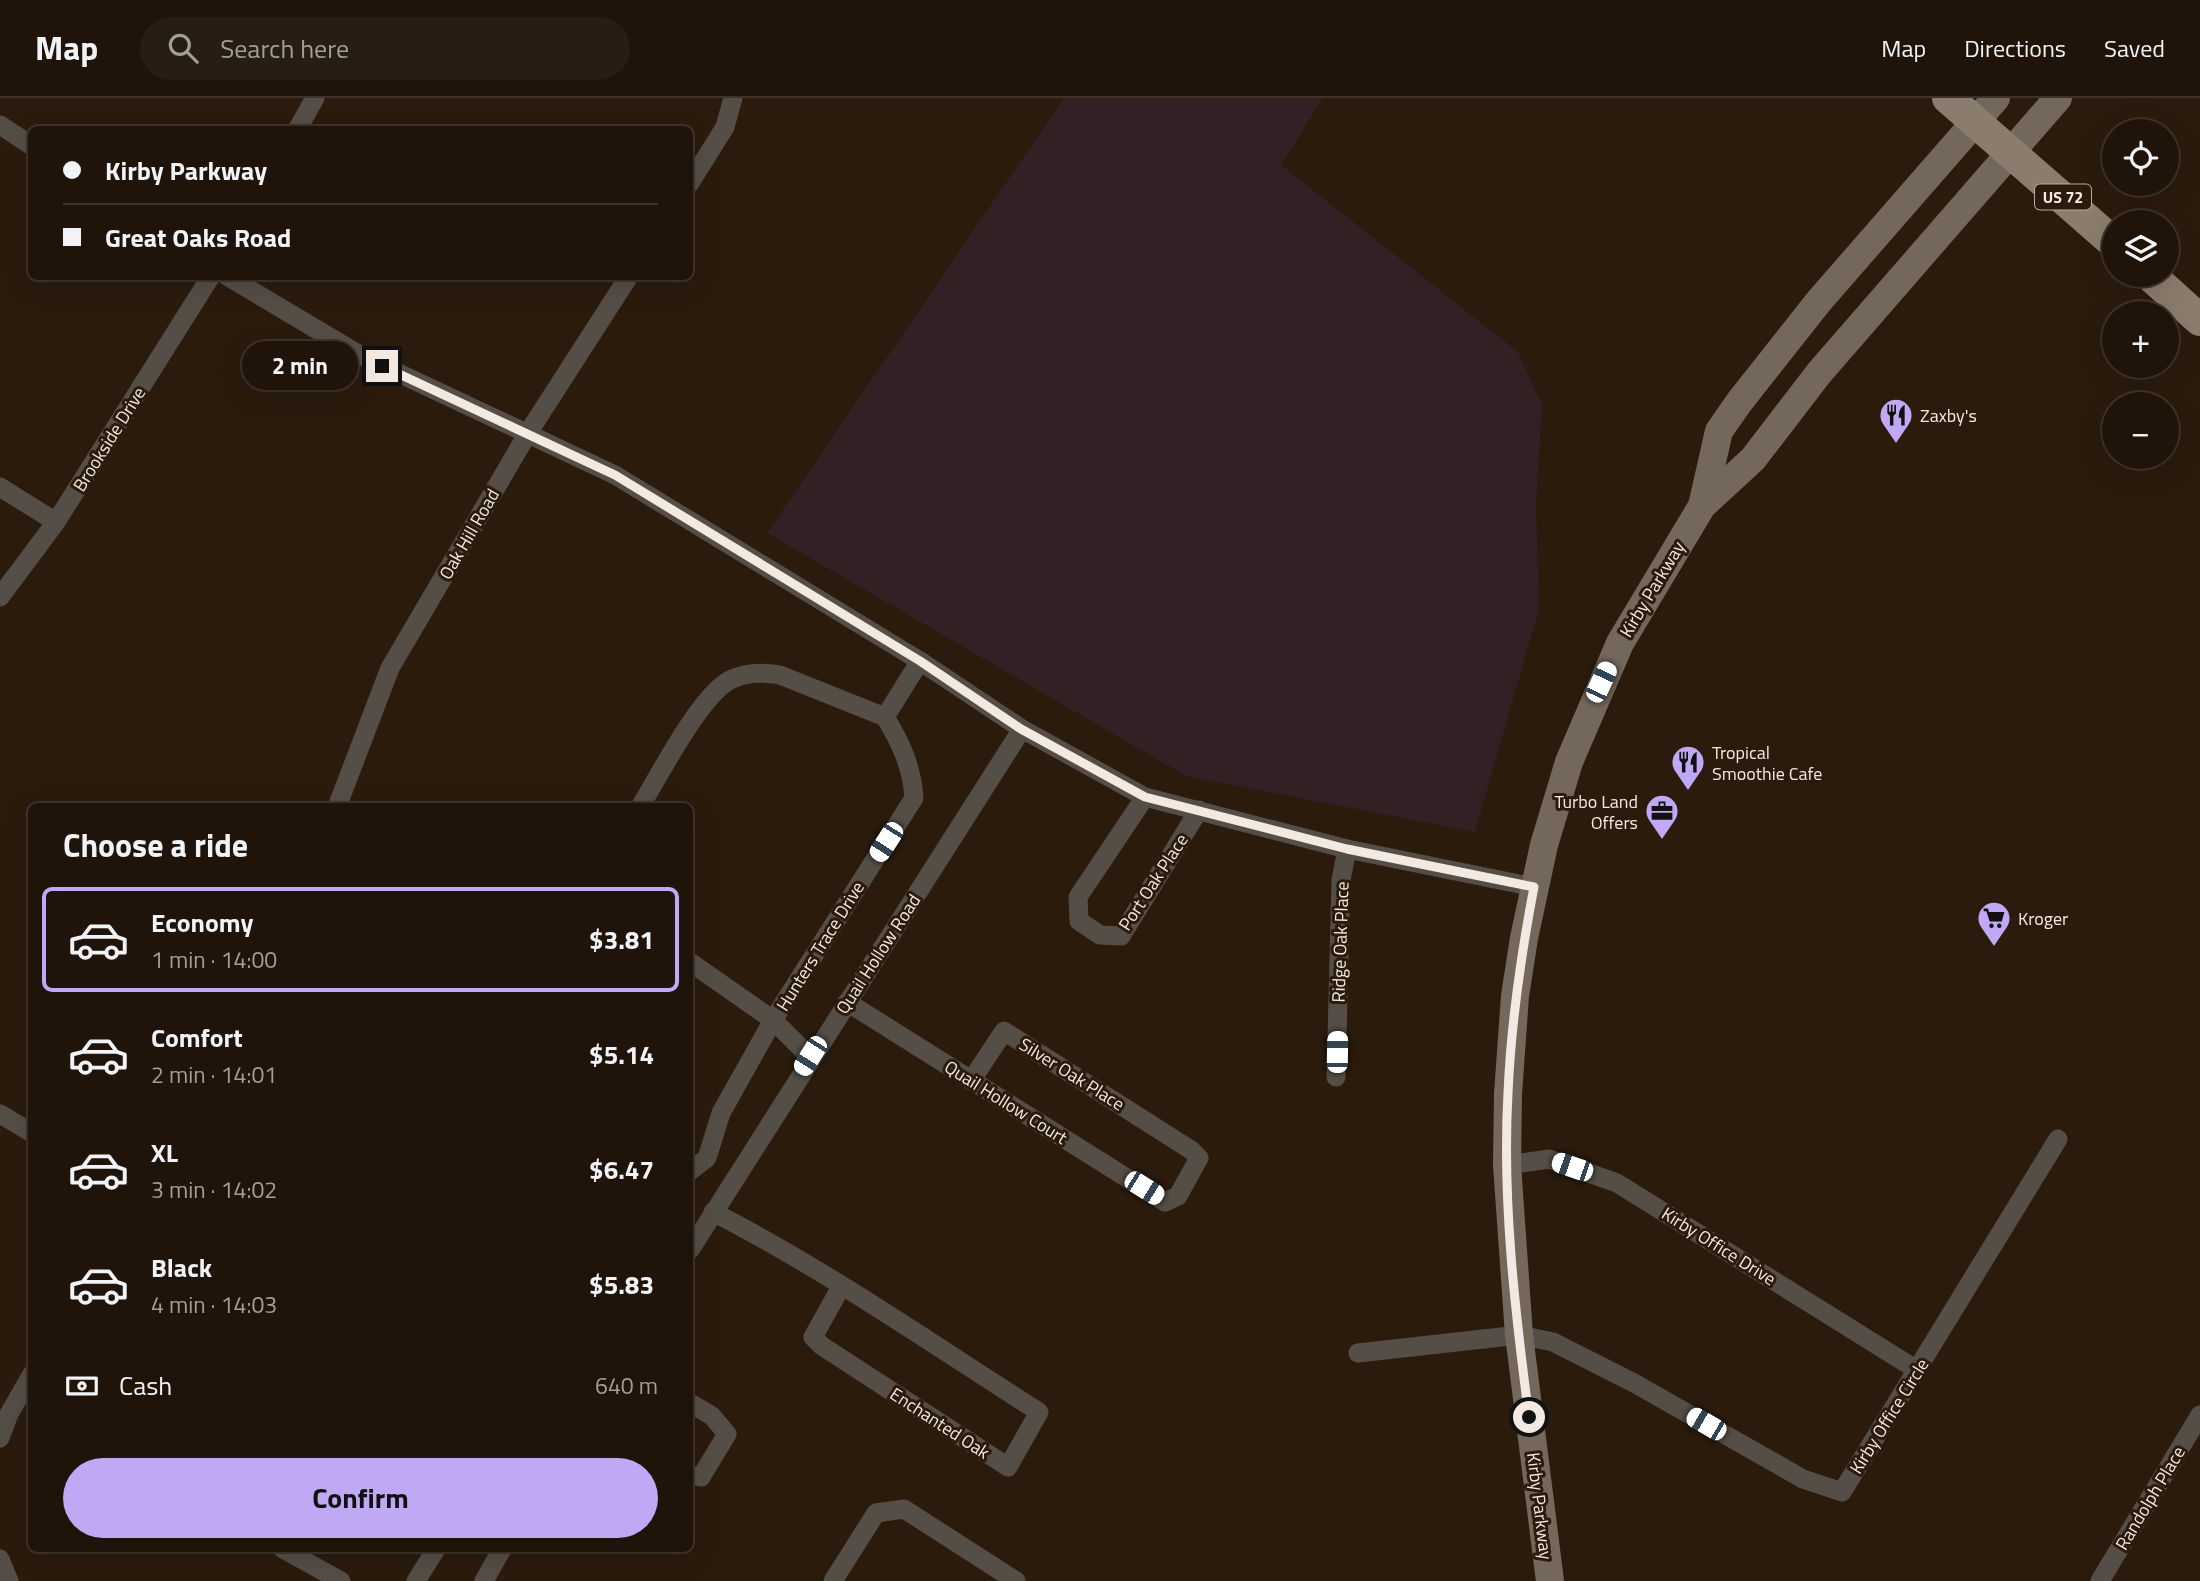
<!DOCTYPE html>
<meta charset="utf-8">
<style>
body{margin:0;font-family:"Titillium Web",sans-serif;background:#281d13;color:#f1f3f6;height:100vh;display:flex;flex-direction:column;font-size:26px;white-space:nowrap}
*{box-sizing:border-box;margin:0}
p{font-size:23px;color:#a29e9c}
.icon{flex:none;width:38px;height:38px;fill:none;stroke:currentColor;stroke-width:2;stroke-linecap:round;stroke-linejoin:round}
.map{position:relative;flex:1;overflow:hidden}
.side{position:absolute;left:28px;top:705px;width:665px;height:749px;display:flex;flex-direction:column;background:#20140a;border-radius:10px;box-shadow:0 7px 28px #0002,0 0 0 2px #3d332b}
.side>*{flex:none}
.hud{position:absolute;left:28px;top:28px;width:665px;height:154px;border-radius:10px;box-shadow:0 7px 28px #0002,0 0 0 2px #3d332b;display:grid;align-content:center;height:154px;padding:0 35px;background:#20140a}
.fabs{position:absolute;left:2102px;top:21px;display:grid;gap:14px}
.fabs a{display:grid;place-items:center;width:77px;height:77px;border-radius:50%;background:#20140a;box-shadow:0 7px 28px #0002,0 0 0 2px #3d332b;font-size:35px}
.end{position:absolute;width:32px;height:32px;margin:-16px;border:9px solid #f3e9e0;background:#111;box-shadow:0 0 0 4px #111}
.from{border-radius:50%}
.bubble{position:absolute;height:49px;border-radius:24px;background:#20140a;box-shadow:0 7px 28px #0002,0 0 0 2px #3d332b;font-size:23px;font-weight:700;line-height:49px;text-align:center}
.car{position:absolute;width:21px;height:42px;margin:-21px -10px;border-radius:9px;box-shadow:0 0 5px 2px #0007;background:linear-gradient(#fff 24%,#345 0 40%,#fff 0 76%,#345 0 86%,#fff 0)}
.hud b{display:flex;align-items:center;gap:24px;height:66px;font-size:26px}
.hud b+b{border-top:2px solid #3d332b}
.hud i{width:18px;height:18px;background:#f1f3f6}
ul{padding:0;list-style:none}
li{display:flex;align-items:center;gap:21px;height:105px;margin:0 14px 10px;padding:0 21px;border:4px solid transparent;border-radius:10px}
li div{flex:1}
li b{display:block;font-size:26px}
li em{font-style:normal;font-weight:700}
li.selected{border-color:#c0a8f4}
li>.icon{width:63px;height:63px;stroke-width:1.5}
h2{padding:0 35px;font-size:32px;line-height:84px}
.pay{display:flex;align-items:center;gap:18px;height:77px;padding:0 35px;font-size:26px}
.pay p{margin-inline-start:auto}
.cta{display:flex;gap:14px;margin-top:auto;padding:14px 35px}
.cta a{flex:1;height:80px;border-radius:42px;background:#c0a8f4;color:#111;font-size:28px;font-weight:700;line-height:80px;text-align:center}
header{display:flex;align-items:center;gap:42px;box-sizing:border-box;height:98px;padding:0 35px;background:#20140a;border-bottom:2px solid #3d332b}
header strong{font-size:33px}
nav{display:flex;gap:38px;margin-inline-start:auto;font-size:24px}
.search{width:490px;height:63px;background:#281d13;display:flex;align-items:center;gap:18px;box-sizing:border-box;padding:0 24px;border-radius:38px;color:#a29e9c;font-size:26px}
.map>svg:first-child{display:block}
.commercial{fill:#322024}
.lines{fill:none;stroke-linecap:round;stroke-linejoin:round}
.street{stroke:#554e47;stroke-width:19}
.secondary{stroke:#74685d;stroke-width:28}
.primary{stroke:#8b7d6e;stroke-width:32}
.route{stroke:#f3e9e0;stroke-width:9}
.labels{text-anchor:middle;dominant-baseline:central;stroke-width:6;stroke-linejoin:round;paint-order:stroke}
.shield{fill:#2a1b0d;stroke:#b7aba1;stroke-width:2}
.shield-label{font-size:16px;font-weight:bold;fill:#f3e9e0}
.poi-label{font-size:18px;fill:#f3e9e0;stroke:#2a1b0d;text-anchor:start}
.street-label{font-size:18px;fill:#f3e9e0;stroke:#2a1b0d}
</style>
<header>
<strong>Map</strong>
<div class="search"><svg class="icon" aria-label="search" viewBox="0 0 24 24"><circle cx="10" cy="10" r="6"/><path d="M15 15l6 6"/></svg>Search here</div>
<nav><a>Map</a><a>Directions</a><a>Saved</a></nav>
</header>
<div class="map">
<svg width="2200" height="1483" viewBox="0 0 2200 1483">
<rect width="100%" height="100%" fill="#2a1b0d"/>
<path class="commercial" d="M1064 0H1323L1281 67 1518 254 1542 308 1536 407 1539 511 1475 734 1186 678 767 435Z"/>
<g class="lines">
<g class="street">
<path d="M0 27 32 48"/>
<path d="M297 32 315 0"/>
<path d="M690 85 725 29 733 0"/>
<path d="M227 178 358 256 615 377 920 563 1022 631 1145 699 1347 751 1534 789"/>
<path d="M0 389 56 424"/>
<path d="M0 499 56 424 211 178"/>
<path d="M885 619 920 563"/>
<path d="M1145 699 1078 799 1079 823 1100 837 1121 838 1199 712"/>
<path d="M337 709 390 570 528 335 629 178"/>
<path d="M640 709C659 678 701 595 732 581 747 574 763 574 780 577L885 619"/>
<path d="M690 864 773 922 810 959"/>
<path d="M847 904 1165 1104 1178 1098 1199 1060 1191 1052 1004 933 971 983"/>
<path d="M1336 979 1341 782 1347 751"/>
<path d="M0 1016 32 1035"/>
<path d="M1507 1067 1549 1061 1617 1085 1917 1272"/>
<path d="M690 1073 707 1060 721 1015 773 922 914 700C912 669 901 645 885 619"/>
<path d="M713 1114C826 1172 932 1246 1039 1314L1008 1369 822 1248 813 1239 841 1189"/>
<path d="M690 1152 1022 631"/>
<path d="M1358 1255 1519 1237 1553 1244 1634 1285 1803 1381 1842 1394 2058 1041"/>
<path d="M690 1305 712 1318 727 1336 701 1379 690 1377"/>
<path d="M0 1340 9 1316 32 1276"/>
<path d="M283 1451 341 1483"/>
<path d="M0 1461 9 1483"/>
<path d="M416 1483 436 1451"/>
<path d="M484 1483 502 1451"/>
<path d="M833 1483 876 1415 904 1411 1016 1483"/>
<path d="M2100 1483 2200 1317"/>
</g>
<g class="secondary">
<path d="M1702 408 1719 333 1740 303 1819 203 1996 0"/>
<path d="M1550 1483 1519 1237 1507 1067 1508 996 1515 898 1524 840 1544 747 1569 664 1620 545 1702 408 1753 361 1819 275 2058 0"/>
</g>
<g class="primary">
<path d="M1948 0 2114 145"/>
<path d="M2150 177 2200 222"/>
</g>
</g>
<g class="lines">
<path class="route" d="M382 268 615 377 920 563 1021 631 1145 699 1347 751 1534 789C1521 857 1511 925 1508 995 1502 1102 1515 1213 1529 1319"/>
</g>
<defs>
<symbol id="restaurant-pin" viewBox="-11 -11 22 30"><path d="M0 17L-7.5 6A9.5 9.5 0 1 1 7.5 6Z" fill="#c0a8f4" stroke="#2a1b0d"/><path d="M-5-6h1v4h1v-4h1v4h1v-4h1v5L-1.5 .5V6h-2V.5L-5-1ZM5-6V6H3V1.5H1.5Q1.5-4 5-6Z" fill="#111"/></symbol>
<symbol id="office-pin" viewBox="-11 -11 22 30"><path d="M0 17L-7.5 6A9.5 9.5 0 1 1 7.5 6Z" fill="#c0a8f4" stroke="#2a1b0d"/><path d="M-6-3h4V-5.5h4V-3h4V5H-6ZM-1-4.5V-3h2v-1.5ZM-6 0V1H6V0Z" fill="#111"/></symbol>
<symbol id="supermarket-pin" viewBox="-11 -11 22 30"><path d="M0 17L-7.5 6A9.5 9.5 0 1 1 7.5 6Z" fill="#c0a8f4" stroke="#2a1b0d"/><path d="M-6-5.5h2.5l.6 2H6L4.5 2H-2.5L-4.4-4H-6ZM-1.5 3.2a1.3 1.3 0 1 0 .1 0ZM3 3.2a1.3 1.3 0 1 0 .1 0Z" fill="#111"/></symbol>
</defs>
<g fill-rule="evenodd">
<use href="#restaurant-pin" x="1877" y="298" width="38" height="52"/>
<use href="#restaurant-pin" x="1669" y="645" width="38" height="52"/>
<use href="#office-pin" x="1643" y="694" width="38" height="52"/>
<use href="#supermarket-pin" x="1975" y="801" width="38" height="52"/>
</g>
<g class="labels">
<rect class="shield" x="2035" y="86.5" width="56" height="25" rx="5"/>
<g class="shield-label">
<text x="2063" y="99">US 72</text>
</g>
<g class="poi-label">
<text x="1920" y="317">Zaxby's</text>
<text x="1712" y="654">Tropical<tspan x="1712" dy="21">Smoothie Cafe</tspan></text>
<text x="1638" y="703" text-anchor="end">Turbo Land<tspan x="1638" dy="21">Offers</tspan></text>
<text x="2018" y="820">Kroger</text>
</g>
<g class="street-label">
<text transform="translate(109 341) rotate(-58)">Brookside Drive</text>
<text transform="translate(469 436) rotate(-60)">Oak Hill Road</text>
<text transform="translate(1652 491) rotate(-59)">Kirby Parkway</text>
<text transform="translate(1153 784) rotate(-57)">Port Oak Place</text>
<text transform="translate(1340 844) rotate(-88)">Ridge Oak Place</text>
<text transform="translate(820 848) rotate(-58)">Hunters Trace Drive</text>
<text transform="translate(878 856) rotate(-57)">Quail Hollow Road</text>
<text transform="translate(1072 976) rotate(32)">Silver Oak Place</text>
<text transform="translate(1006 1004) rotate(32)">Quail Hollow Court</text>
<text transform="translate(1719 1148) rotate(32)">Kirby Office Drive</text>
<text transform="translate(1889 1318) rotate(-58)">Kirby Office Circle</text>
<text transform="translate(940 1325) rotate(33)">Enchanted Oak</text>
<text transform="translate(2150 1400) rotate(-59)">Randolph Place</text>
<text transform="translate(1540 1408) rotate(83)">Kirby Parkway</text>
</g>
</g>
</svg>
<div class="fabs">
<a><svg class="icon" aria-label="locate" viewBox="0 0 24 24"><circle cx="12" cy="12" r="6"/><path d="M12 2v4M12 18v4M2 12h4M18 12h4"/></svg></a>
<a><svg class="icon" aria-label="layers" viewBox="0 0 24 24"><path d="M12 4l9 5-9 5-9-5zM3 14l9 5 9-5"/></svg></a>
<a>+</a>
<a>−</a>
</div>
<i class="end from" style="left:1529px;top:1319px"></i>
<i class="end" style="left:382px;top:268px"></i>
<div class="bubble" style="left:242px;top:243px;width:116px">2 min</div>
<i class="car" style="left:1601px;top:584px;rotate:25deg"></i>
<i class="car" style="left:886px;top:744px;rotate:213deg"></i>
<i class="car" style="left:1337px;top:954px;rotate:1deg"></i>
<i class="car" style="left:810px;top:958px;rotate:212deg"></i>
<i class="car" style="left:1572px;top:1069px;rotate:289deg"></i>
<i class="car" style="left:1144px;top:1090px;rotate:122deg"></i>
<i class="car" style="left:1706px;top:1326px;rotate:300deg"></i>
<div class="hud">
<b><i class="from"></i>Kirby Parkway</b>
<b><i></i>Great Oaks Road</b>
</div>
<section class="side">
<h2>Choose a ride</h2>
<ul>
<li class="selected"><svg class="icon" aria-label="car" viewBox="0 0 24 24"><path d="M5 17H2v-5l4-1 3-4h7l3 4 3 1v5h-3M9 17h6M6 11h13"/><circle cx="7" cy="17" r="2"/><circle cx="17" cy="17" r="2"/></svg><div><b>Economy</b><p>1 min · 14:00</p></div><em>$3.81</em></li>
<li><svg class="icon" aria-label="car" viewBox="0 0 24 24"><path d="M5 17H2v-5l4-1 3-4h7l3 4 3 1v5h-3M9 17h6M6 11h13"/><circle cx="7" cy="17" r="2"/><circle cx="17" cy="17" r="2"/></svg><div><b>Comfort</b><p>2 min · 14:01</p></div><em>$5.14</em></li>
<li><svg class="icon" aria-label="car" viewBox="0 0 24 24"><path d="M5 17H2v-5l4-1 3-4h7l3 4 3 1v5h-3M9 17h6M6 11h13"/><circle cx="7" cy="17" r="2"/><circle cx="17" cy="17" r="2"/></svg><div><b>XL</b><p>3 min · 14:02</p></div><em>$6.47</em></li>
<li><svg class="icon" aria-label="car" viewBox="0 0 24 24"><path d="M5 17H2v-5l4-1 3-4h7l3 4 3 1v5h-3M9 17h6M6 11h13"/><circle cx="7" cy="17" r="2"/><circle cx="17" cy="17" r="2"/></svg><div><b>Black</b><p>4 min · 14:03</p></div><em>$5.83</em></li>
</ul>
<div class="pay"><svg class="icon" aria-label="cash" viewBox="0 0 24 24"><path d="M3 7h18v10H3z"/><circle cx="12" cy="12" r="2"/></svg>Cash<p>640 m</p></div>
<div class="cta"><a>Confirm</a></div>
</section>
</div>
